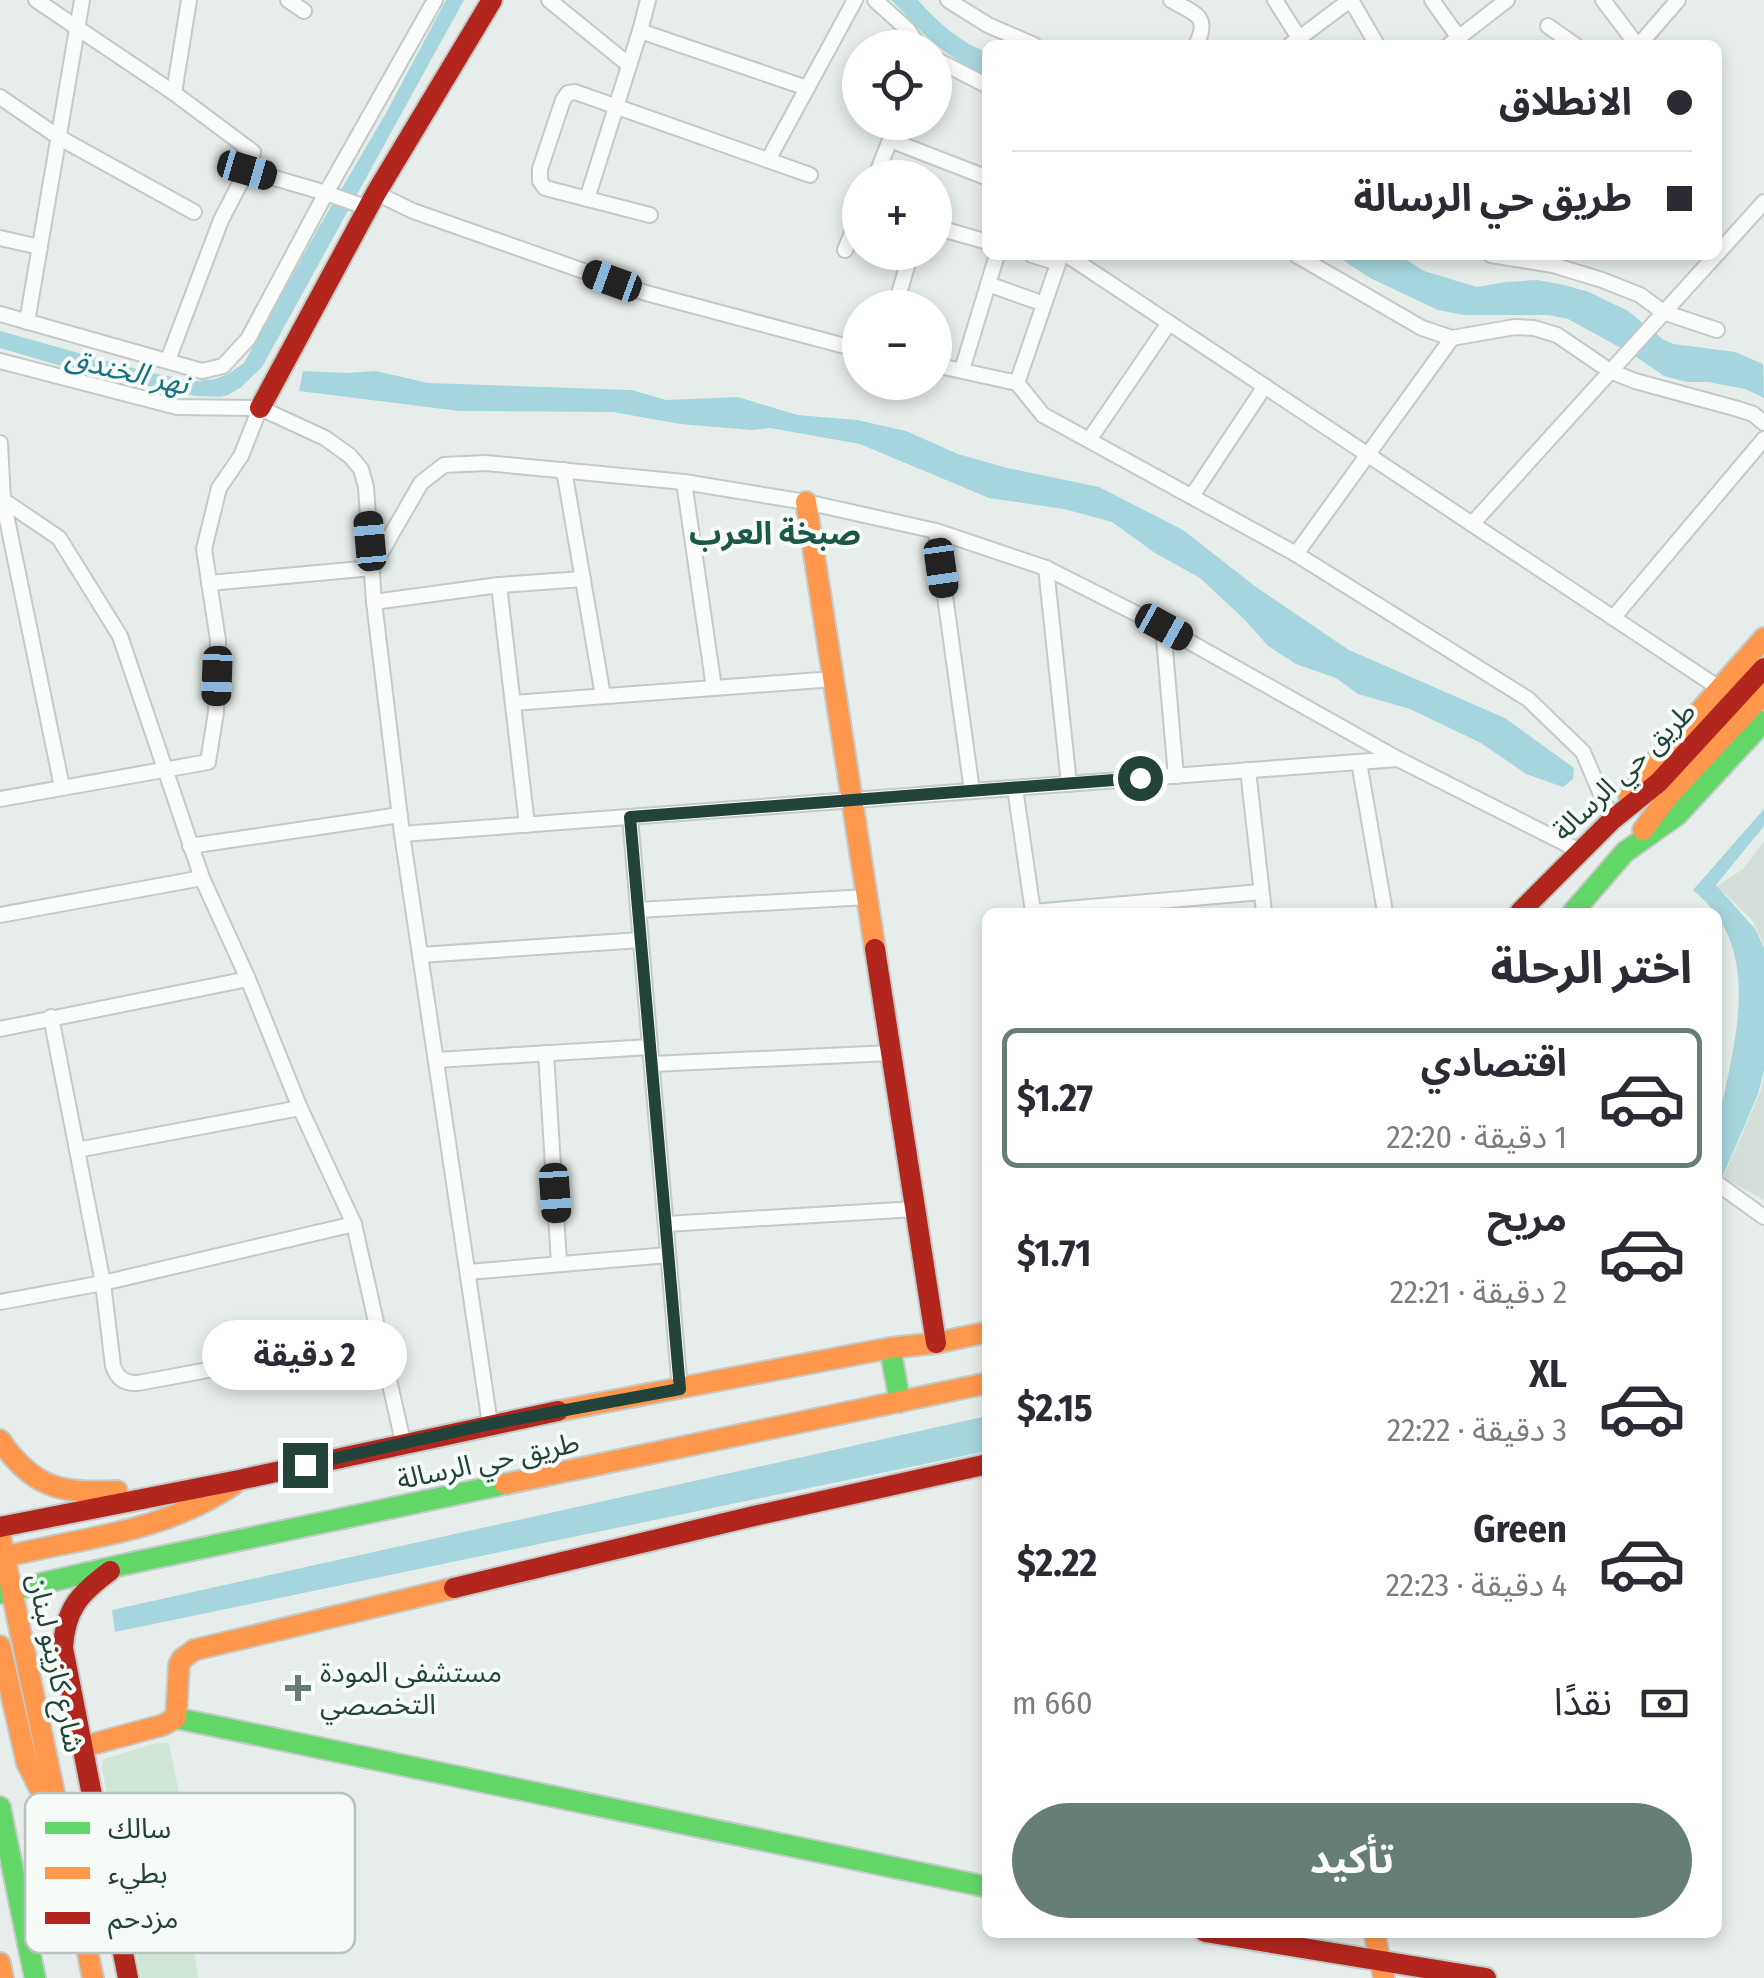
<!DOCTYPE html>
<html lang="ar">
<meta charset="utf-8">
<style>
body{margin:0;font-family:"Fira Sans Condensed","Noto Sans Arabic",sans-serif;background:#f7f7f7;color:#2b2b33;direction:rtl;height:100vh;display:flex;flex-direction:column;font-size:38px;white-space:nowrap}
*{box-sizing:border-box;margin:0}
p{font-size:32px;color:#7c7c81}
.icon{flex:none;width:55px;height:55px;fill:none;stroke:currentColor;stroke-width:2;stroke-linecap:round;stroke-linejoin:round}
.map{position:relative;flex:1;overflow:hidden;direction:ltr}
.details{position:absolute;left:982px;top:908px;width:740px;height:1030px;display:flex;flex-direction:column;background:#fff;border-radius:15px;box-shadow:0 5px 15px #0003;direction:rtl}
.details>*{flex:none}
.top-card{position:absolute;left:982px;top:40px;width:740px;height:220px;border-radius:15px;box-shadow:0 5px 15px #0003;direction:rtl;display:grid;align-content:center;height:220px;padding:0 30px;background:#fff}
.buttons{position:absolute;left:842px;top:30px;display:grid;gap:20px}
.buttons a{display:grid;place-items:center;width:110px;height:110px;border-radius:50%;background:#fff;box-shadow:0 5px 15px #0003;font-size:50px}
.end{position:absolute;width:45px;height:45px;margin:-22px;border:12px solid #22433a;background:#fff;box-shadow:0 0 0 5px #fff}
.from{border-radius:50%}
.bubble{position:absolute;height:70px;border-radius:35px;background:#fff;box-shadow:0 5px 15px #0003;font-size:32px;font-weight:700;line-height:70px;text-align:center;direction:rtl}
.car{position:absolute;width:30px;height:60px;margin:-30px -15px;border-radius:12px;box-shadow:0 0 8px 2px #0007;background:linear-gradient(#222 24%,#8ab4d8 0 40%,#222 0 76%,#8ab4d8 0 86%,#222 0)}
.top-card b{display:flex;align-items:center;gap:35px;height:95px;font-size:38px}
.top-card b+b{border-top:2px solid #e1e1e2}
.top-card i{width:25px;height:25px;background:#2b2b33}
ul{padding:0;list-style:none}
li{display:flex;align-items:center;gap:30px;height:140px;margin:0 20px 15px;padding:0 10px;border:5px solid transparent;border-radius:15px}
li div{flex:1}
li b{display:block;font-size:38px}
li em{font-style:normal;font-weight:700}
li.selected{border-color:#677e78}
li>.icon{width:90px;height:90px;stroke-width:1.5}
h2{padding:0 30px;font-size:45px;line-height:120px}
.pay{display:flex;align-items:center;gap:25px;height:110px;padding:0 30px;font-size:38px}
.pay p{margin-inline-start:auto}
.action{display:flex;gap:20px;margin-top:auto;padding:20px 30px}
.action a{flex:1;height:115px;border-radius:60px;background:#677e78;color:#fff;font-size:40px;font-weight:700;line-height:115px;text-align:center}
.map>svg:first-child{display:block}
.built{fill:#d5dfda}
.green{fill:#d0e6d6}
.water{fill:#a6d6dd}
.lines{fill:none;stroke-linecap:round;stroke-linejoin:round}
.street-casing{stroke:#c4cac7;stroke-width:18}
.fast-casing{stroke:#c2cbc7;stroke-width:24}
.slow-casing{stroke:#c2cbc7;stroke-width:24}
.jam-casing{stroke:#c2cbc7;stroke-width:24}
.street{stroke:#fbfcfc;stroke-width:14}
.fast{stroke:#63d668;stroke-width:20}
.slow{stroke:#ff974d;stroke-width:20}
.jam{stroke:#b3261e;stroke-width:20}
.route{stroke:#22433a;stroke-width:12}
.poi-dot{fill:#677e78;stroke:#f6fbf8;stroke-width:4}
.labels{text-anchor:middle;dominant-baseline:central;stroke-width:8;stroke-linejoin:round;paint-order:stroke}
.street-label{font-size:28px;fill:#22433a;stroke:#f6fbf8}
.poi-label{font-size:28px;fill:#22433a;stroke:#f6fbf8;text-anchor:start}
.water-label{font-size:30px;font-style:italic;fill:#177384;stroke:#f6fbf8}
.quarter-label{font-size:32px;font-weight:bold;fill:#1c5748;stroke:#f6fbf8}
.key{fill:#f6fbf8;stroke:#b6c4bf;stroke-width:2.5}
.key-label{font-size:28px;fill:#22433a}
</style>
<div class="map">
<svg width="1764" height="1978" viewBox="0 0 1764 1978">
<rect width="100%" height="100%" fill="#e7edea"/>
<g class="built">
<path d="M1764 841V945L1753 921 1717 886 1743 869Z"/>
<path d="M1764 1075V1200L1723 1178 1761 1090Z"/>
</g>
<path class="green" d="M157 1743H169L188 1838 180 1860 198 1978H141L102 1767 104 1759Z"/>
<g class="water">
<path d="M446 0H464L262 367 240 388 228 395 220 397 195 396 78 371 0 348V331L147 372 182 379 198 381 215 379 228 374 244 363 319 227 385 115Z"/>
<path d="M891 0H918C936 21 962 44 987 52V75C964 68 931 43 914 24 906 16 900 8 891 0Z"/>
<path d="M1335 255H1399L1424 271 1477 287 1506 282 1537 280 1564 285 1589 292 1628 311 1664 340 1674 344 1735 352 1763 364 1764 398 1745 389 1708 382H1687L1664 376 1632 354 1568 319 1548 315H1464L1438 310 1370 278Z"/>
<path d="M303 371 346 373 376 371 428 383 632 390 666 400 738 397 797 415 857 420 906 431 958 454 1007 468 1099 487 1183 530 1256 587 1349 650 1505 718 1574 768 1573 779 1563 787 1526 774 1481 743 1410 709 1358 694 1336 678 1296 664 1268 646 1244 619 1200 578 1155 553 1112 522 1064 509 989 498 860 444 770 428 751 430 680 424 613 412 459 411 299 391Z"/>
<path d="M1764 809V826L1716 885 1756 930 1764 948V1070L1758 1094 1718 1187C1718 1166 1716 1145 1718 1124 1718 1111 1724 1098 1726 1086 1741 1015 1755 940 1693 890Z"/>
<path d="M987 1416V1451L115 1632 112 1610Z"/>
</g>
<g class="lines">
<defs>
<g id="street">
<path d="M36 0 174 93 253 152 247 170 221 220 168 360"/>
<path d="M288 0 304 11"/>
<path d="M549 0 629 65"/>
<path d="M875 0 908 30 920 48"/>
<path d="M948 0 988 25 1034 45"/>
<path d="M1171 0C1194 14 1211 15 1196 45"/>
<path d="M1275 0 1299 38"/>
<path d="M1351 0 1377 45"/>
<path d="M1432 0 1459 38"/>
<path d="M1603 0 1637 45"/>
<path d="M1548 26 1575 45"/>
<path d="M640 31 807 88"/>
<path d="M1290 45 1350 0"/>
<path d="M1449 45 1507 0"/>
<path d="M1639 45 1678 0"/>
<path d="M935 59 988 86"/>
<path d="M174 93 189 0"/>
<path d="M0 97 60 138 194 212"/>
<path d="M890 140 988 178"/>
<path d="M768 160 855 0"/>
<path d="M247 170 326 193 368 208"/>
<path d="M875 178 897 122"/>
<path d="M376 193 413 211 646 293 860 350"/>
<path d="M587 199 640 31 648 0"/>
<path d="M650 215 545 188 540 181V169L563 100 568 93 575 92 810 175"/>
<path d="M935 227 988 242"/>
<path d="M0 238 40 247"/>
<path d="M845 250 860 214"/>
<path d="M1718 253 1764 202"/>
<path d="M1032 255 1058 263"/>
<path d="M1067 255 1719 688"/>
<path d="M1296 255 1422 328 1452 338 1515 327 1534 328 1557 335 1610 371 1635 381 1738 409 1753 414 1764 423"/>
<path d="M1491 255 1553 265 1602 280 1640 295 1663 312 1717 330"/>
<path d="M988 284 1044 304"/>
<path d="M895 308 911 252"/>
<path d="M0 314 202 371 223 366 248 339 326 193 435 0"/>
<path d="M27 322 82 0"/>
<path d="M0 361 177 407 260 408 325 438 350 456 361 469 366 487 374 602 402 834 490 1424"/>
<path d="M935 365 1017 383 1043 415 1296 554 1528 699 1583 752 1612 820"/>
<path d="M962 370 997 255"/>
<path d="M1017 383 1061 255"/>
<path d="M1089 440 1169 323"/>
<path d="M0 443 3 500 62 787"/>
<path d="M564 470 603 696"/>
<path d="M684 482 714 688"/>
<path d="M1192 496 1265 386"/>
<path d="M3 500 59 538 120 636 202 878 248 979 300 1108 354 1224 403 1442"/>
<path d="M1472 524 1716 255"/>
<path d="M936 531 972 791"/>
<path d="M1296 554 1452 338"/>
<path d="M1046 568 1069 784"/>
<path d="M209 583 372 568 421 483 444 465 486 463 684 482 806 502 936 531 1046 568 1163 627 1398 759 1580 851"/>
<path d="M499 585 527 825"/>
<path d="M374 602 499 585 583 579"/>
<path d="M1613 618 1764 439"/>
<path d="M1163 627 1176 776"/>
<path d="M513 703 834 679"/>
<path d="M1359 762 1385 912"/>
<path d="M1248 770 1264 912"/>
<path d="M1015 788 1033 912"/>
<path d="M0 799 208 762 216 712 218 640 204 549 219 488 241 456 260 408"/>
<path d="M630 817 680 1389"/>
<path d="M402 834 1398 759"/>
<path d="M190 846 400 815"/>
<path d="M638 910 867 897"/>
<path d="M1033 912 1261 892"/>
<path d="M0 915 202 878"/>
<path d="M420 955 641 940"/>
<path d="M51 1017 103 1283 113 1366C117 1378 125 1384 138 1383L380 1338"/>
<path d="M0 1029 248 979"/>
<path d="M546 1053 559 1263"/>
<path d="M436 1060 650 1047"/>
<path d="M652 1064 891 1053"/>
<path d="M77 1150 300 1108"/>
<path d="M1718 1184 1764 1217"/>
<path d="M666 1224 915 1209"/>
<path d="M468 1272 668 1255"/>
<path d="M0 1302 103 1283 354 1224"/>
</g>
<g id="fast">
<path d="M1573 912 1625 852 1677 815 1764 721"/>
<path d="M890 1348 900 1402"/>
<path d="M0 1593 117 1566 505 1484"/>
<path d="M176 1718 988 1887"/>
<path d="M0 1807 35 1978"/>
</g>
<g id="slow">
<path d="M806 502 875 949"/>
<path d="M1629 797 1648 770 1764 638"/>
<path d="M1643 830 1669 795 1764 694"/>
<path d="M558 1411 890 1348 936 1343 988 1332"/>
<path d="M0 1440C33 1488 61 1494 117 1491"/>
<path d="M505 1484 988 1383"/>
<path d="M0 1535 93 1978"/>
<path d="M0 1558C82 1537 160 1534 233 1485"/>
<path d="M0 1646 27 1763 40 1789 59 1812"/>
<path d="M82 1747 163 1725 176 1718 179 1665 182 1659 194 1650 454 1588"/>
<path d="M1374 1932 1384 1978"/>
<path d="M0 1963 3 1978"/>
</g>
<g id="jam">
<path d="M260 408 376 193 492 0"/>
<path d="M1520 912 1612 820 1659 782 1764 668"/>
<path d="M875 949 936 1343"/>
<path d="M0 1527 239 1480 558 1411"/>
<path d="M110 1571C80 1593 65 1609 63 1648L128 1978"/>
<path d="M454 1588 754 1516 988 1464"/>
<path d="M1205 1932 1486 1978"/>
</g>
</defs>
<use href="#street" class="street-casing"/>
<use href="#fast" class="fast-casing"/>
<use href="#slow" class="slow-casing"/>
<use href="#jam" class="jam-casing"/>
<use href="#street" class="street"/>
<use href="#fast" class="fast"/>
<use href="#slow" class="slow"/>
<use href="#jam" class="jam"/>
</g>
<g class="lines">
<path class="route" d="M305 1465 490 1424 680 1389 630 817 1140 778"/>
</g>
<path class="poi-dot" d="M293 1673h10v10h10v10h-10v10h-10v-10h-10v-10h10z"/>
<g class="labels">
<g class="street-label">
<text transform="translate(1624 771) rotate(-44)">طريق حي الرسالة</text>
<text transform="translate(488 1461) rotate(-12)">طريق حي الرسالة</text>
<text transform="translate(56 1663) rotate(78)">شارع كازينو لبنان</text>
</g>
<g class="poi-label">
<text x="320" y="1672">مستشفى المودة<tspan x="320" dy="32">التخصصي</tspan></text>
</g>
<g class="water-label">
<text transform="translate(127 371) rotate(13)">نهر الخندق</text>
</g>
<g class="quarter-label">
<text x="775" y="533">صبخة العرب</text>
</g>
</g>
<rect x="25" y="1793" width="330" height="160" rx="15" class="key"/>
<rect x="45" y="1822" width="45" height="12" fill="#63d668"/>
<rect x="45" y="1867" width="45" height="12" fill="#ff974d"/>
<rect x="45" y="1912" width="45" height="12" fill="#b3261e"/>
<g class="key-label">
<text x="108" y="1838">سالك</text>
<text x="108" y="1883">بطيء</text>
<text x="108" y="1928">مزدحم</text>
</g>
</svg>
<div class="buttons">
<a><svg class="icon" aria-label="locate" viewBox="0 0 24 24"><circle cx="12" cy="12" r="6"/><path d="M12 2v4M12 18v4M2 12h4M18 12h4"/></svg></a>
<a>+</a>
<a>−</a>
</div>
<i class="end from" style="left:1140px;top:778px"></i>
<i class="end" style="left:305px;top:1465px"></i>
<div class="bubble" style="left:202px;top:1320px;width:205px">2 دقيقة</div>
<i class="car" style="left:247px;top:170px;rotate:106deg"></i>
<i class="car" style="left:612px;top:281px;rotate:290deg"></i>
<i class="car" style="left:370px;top:541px;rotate:355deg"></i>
<i class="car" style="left:941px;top:568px;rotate:172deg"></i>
<i class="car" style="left:1164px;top:627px;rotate:119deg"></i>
<i class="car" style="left:217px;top:676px;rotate:182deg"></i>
<i class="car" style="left:555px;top:1193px;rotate:176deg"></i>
<div class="top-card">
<b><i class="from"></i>الانطلاق</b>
<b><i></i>طريق حي الرسالة</b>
</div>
<section class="details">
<h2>اختر الرحلة</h2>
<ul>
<li class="selected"><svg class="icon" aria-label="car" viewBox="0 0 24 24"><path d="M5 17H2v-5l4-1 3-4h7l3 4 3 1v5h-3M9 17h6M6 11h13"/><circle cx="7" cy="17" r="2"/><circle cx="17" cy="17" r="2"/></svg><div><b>اقتصادي</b><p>1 دقيقة · 22:20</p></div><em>$1.27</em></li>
<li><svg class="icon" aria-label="car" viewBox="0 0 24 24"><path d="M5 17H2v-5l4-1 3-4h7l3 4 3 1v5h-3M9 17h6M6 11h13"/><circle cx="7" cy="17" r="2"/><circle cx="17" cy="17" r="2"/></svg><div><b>مريح</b><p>2 دقيقة · 22:21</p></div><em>$1.71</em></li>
<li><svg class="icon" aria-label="car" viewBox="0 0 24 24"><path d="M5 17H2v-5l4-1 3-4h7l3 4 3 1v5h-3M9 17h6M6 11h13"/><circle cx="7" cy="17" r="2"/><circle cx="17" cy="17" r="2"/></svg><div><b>XL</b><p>3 دقيقة · 22:22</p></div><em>$2.15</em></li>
<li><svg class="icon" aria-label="car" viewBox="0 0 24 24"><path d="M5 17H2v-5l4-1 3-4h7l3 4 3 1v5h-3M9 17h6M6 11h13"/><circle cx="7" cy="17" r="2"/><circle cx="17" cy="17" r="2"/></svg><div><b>Green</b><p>4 دقيقة · 22:23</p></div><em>$2.22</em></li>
</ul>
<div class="pay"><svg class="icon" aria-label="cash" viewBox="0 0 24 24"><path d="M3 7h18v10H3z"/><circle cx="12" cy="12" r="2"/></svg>نقدًا<p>660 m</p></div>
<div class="action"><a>تأكيد</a></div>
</section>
</div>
